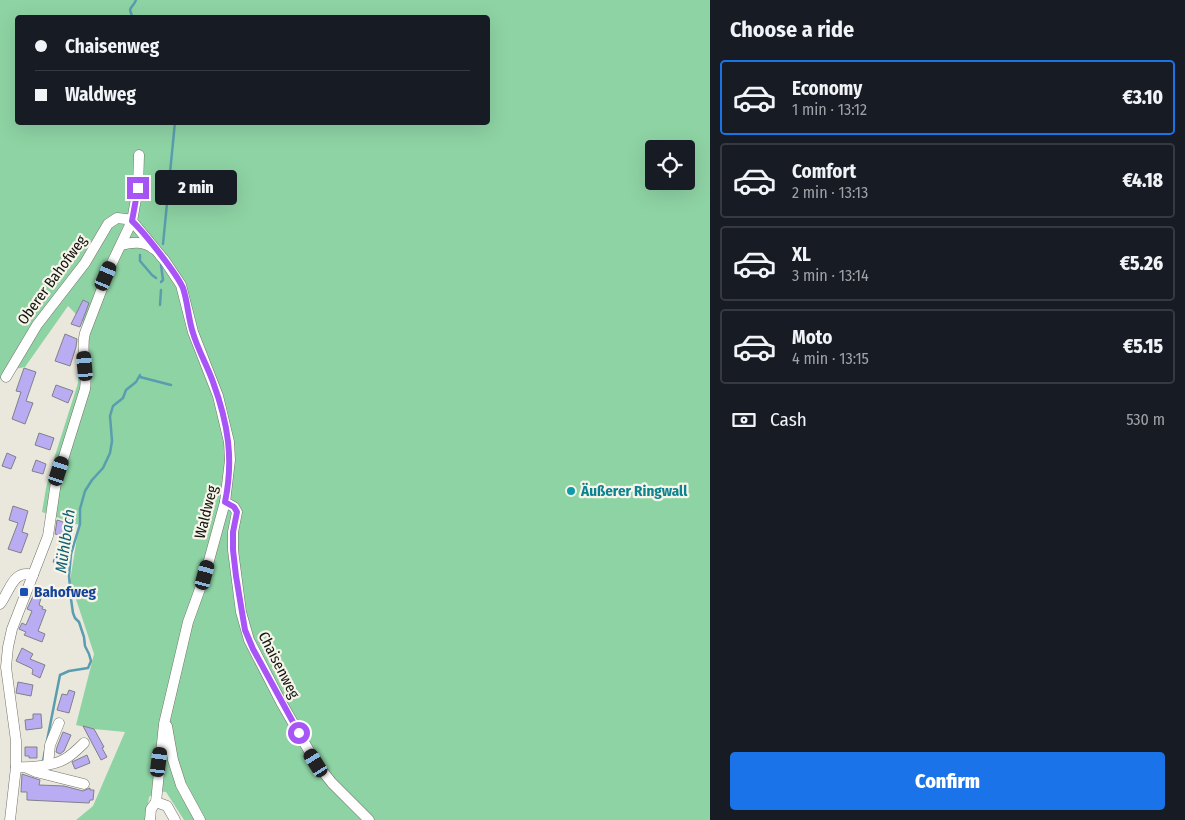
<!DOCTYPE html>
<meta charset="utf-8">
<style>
body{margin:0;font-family:"Fira Sans Condensed",sans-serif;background:#20242c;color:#f1f3f6;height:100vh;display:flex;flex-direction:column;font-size:19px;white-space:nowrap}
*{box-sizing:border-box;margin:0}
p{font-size:16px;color:#9ea1a6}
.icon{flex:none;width:28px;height:28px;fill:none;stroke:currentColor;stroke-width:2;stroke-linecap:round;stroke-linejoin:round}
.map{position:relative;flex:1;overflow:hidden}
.details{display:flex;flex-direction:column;background:#171b24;width:475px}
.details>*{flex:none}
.top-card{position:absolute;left:15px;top:15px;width:475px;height:110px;border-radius:5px;box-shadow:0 5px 20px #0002;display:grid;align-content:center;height:110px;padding:0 20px;background:#171b24}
.tools{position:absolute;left:645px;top:140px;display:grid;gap:10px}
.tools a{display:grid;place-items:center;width:50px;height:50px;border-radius:5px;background:#171b24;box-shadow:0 5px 20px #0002;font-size:25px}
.end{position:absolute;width:22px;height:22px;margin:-11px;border:6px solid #a855f7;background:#fff;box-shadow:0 0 0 2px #fff}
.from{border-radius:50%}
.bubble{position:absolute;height:35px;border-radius:5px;background:#171b24;box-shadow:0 5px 20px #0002;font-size:16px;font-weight:800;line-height:35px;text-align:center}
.car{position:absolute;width:15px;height:30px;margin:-15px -8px;border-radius:6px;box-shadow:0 0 4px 1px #0007;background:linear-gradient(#222 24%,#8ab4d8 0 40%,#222 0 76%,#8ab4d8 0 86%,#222 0)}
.top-card b{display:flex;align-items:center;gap:18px;height:48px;font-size:19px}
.top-card b+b{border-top:1px solid #363941}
.top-card i{width:12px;height:12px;background:#f1f3f6}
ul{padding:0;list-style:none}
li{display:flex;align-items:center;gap:15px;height:75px;margin:0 10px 8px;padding:0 10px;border:2px solid #363941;border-radius:5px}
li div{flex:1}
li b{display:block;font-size:19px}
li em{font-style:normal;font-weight:800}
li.current{border-color:#1a73e8}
li>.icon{width:45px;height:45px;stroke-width:1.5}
h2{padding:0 20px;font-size:22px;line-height:60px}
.pay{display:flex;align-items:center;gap:12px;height:55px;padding:0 20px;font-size:19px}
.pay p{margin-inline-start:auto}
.primary-button{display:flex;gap:10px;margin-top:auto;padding:10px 20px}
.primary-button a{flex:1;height:58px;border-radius:5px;background:#1a73e8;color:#fff;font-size:20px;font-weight:800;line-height:58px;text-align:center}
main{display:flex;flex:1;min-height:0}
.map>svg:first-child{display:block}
.green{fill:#8ed3a4;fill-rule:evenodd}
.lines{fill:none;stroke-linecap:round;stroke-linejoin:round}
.stream{stroke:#599dae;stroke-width:2.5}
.building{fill:#b9acf2;stroke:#81808a}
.minor-casing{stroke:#737167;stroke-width:11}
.minor{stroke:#fff;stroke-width:10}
.route{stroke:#a855f7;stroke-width:6}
.culture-dot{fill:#0f9aa8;stroke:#f7f5ea;stroke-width:2}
.transit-dot{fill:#1a4fb4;stroke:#f7f5ea;stroke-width:2}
.labels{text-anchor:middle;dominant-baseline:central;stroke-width:4.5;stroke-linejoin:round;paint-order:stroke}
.street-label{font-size:15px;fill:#12120e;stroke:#f7f5ea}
.culture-label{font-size:15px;font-weight:bold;fill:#0d838f;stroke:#f7f5ea;text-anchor:start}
.transit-label{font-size:15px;font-weight:bold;fill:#164399;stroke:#f7f5ea;text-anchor:start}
.water-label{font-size:16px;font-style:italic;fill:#0f6073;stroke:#f7f5ea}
</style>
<main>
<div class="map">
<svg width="710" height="820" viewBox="0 0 710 820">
<rect width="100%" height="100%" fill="#eae8dd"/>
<path class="green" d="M0 0H710V820H184L166 792 158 791 149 797 146 820H76L93 806 125 732 94 729 76 725 94 654 70 581 79 525 42 512 46 488 53 462 78 383 80 336 83 321 68 306 25 367 4 371 0 380ZM18 18H488V122H18ZM654 149H686V181H654Z"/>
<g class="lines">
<g class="stream">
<path d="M133 18C127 5 132 10 136 0"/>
<path d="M163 244 175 122"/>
<path d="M140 255V261L152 275 156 278"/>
<path d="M161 282 163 280 161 265"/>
<path d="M160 305 161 290"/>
<path d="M140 377 171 385"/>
<path d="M43 761 60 675 69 671 88 668 91 661 89 654 85 646 84 637 79 622 75 618 73 613 71 599 69 576 71 554 80 524V509L85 491 92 480 103 468 110 453 112 441 110 416 113 406 123 398 126 390 136 382 140 375"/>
</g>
</g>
<g class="building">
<path d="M83 300 89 303 80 327 71 324Z"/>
<path d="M65 334 77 339 76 347 70 366 55 361Z"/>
<path d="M24 368 36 372 26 401 33 403 25 424 12 419 21 392 16 391Z"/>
<path d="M56 385 73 391 68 403 52 396Z"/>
<path d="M39 433 54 438 50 450 35 445Z"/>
<path d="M7 453 16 457 11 469 2 466Z"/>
<path d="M36 460 46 464 43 474 32 471Z"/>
<path d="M13 506 28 511 22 532 28 534 21 553 8 549 18 523 9 520Z"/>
<path d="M57 520 67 523 64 536 55 534Z"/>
<path d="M56 554 67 558 62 570 55 567 57 563 53 562Z"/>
<path d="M35 592 42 595 39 605 43 607 42 609 46 610 38 631 45 634 42 642 24 635 26 632 19 629 22 623 26 625 32 611 27 609Z"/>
<path d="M22 648 33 654 30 659 45 665 40 678 32 674 33 670 31 668 16 661Z"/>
<path d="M18 682 33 685 31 696 16 693Z"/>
<path d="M69 690 75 692 69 713 57 710 62 694 67 695Z"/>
<path d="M33 714H41L42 728 26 730 25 720 33 719Z"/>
<path d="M83 726 94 729 104 747 102 748 107 757 101 760Z"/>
<path d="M63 732 71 735 64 751 60 754 56 752 57 747Z"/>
<path d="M25 747H37V758H29V756H25Z"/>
<path d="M87 755 90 763 75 769 72 762Z"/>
<path d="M22 774 40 780 39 785 64 786 83 791 90 788V790H94L93 800H90L89 803 27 800V792H21Z"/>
</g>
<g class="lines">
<defs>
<g id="minor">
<path d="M132 221 165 261 181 285 193 332 218 396 229 442 230 460 225 502 205 575 188 622 164 724 156 802 151 809 150 820"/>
<path d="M121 245C133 242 144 241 154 249"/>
<path d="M6 377 37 325 85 263 108 224 117 218 126 219 131 223"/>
<path d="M225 502 234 507 237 512 233 532V550L241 612 249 640 281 702 316 763 332 783 369 820"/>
<path d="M0 604C10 591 13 569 33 575"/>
<path d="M167 726 173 760 181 785 200 820"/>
<path d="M48 764 50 745 59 723"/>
<path d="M16 767C29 768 53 766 65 759 72 755 78 749 84 743"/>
<path d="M27 768 36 772 84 784"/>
<path d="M156 802 167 806 175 820"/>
<path d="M10 820 16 767V741L6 667 8 647 12 629 48 536 56 482 85 389C88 370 80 351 85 333L111 265 132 221 138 188 139 155"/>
</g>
</defs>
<use href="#minor" class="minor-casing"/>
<use href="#minor" class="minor"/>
</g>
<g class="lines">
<path class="route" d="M138 188 132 221C144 232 177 274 183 288 188 303 188 318 193 333 198 350 207 365 213 382 228 423 234 459 225 502L234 507 237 512 233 532V550L236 576 245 630 253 649 299 733"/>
</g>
<circle class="culture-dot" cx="571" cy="491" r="5"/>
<rect class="transit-dot" x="19" y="587" width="10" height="10" rx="2.5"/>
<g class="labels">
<g class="street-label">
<text transform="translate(52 280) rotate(-54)">Oberer Bahofweg</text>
<text transform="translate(206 512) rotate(-76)">Waldweg</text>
<text transform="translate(279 665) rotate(63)">Chaisenweg</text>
</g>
<g class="culture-label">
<text x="581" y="491">Äußerer Ringwall</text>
</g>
<g class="transit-label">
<text x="34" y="592">Bahofweg</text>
</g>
<g class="water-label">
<text transform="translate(65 541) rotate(-82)">Mühlbach</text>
</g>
</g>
</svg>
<div class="tools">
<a><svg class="icon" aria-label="locate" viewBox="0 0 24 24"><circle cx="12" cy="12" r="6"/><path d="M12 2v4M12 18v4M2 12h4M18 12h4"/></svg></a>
</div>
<i class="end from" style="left:299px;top:733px"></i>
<i class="end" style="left:138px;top:188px"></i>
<div class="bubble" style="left:155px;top:170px;width:82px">2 min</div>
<i class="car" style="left:106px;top:276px;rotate:23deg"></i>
<i class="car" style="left:85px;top:366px;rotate:355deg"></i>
<i class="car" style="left:59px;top:471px;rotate:18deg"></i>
<i class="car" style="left:205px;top:575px;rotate:15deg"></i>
<i class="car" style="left:159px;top:762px;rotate:7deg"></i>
<i class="car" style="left:316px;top:763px;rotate:328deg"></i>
<div class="top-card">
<b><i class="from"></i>Chaisenweg</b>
<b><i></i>Waldweg</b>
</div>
</div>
<section class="details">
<h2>Choose a ride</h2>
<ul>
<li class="current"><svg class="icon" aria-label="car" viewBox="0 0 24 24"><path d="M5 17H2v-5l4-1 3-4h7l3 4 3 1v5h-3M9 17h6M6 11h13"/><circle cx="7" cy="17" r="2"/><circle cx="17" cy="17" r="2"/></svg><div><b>Economy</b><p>1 min · 13:12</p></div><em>€3.10</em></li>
<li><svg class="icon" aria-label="car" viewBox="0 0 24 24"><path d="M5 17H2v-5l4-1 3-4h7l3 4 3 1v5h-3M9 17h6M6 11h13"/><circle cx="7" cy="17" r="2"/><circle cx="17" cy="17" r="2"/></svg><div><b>Comfort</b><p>2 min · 13:13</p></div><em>€4.18</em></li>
<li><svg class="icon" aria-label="car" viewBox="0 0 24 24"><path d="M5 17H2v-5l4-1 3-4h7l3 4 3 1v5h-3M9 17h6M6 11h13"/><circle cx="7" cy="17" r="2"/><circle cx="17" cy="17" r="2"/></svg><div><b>XL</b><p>3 min · 13:14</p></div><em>€5.26</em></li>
<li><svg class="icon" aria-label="car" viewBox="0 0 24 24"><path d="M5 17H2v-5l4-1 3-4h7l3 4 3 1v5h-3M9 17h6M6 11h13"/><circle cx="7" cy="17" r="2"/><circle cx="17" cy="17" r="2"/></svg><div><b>Moto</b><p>4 min · 13:15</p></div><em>€5.15</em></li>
</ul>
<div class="pay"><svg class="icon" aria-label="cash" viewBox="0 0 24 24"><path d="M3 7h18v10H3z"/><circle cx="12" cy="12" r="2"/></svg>Cash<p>530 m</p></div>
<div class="primary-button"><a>Confirm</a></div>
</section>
</main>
